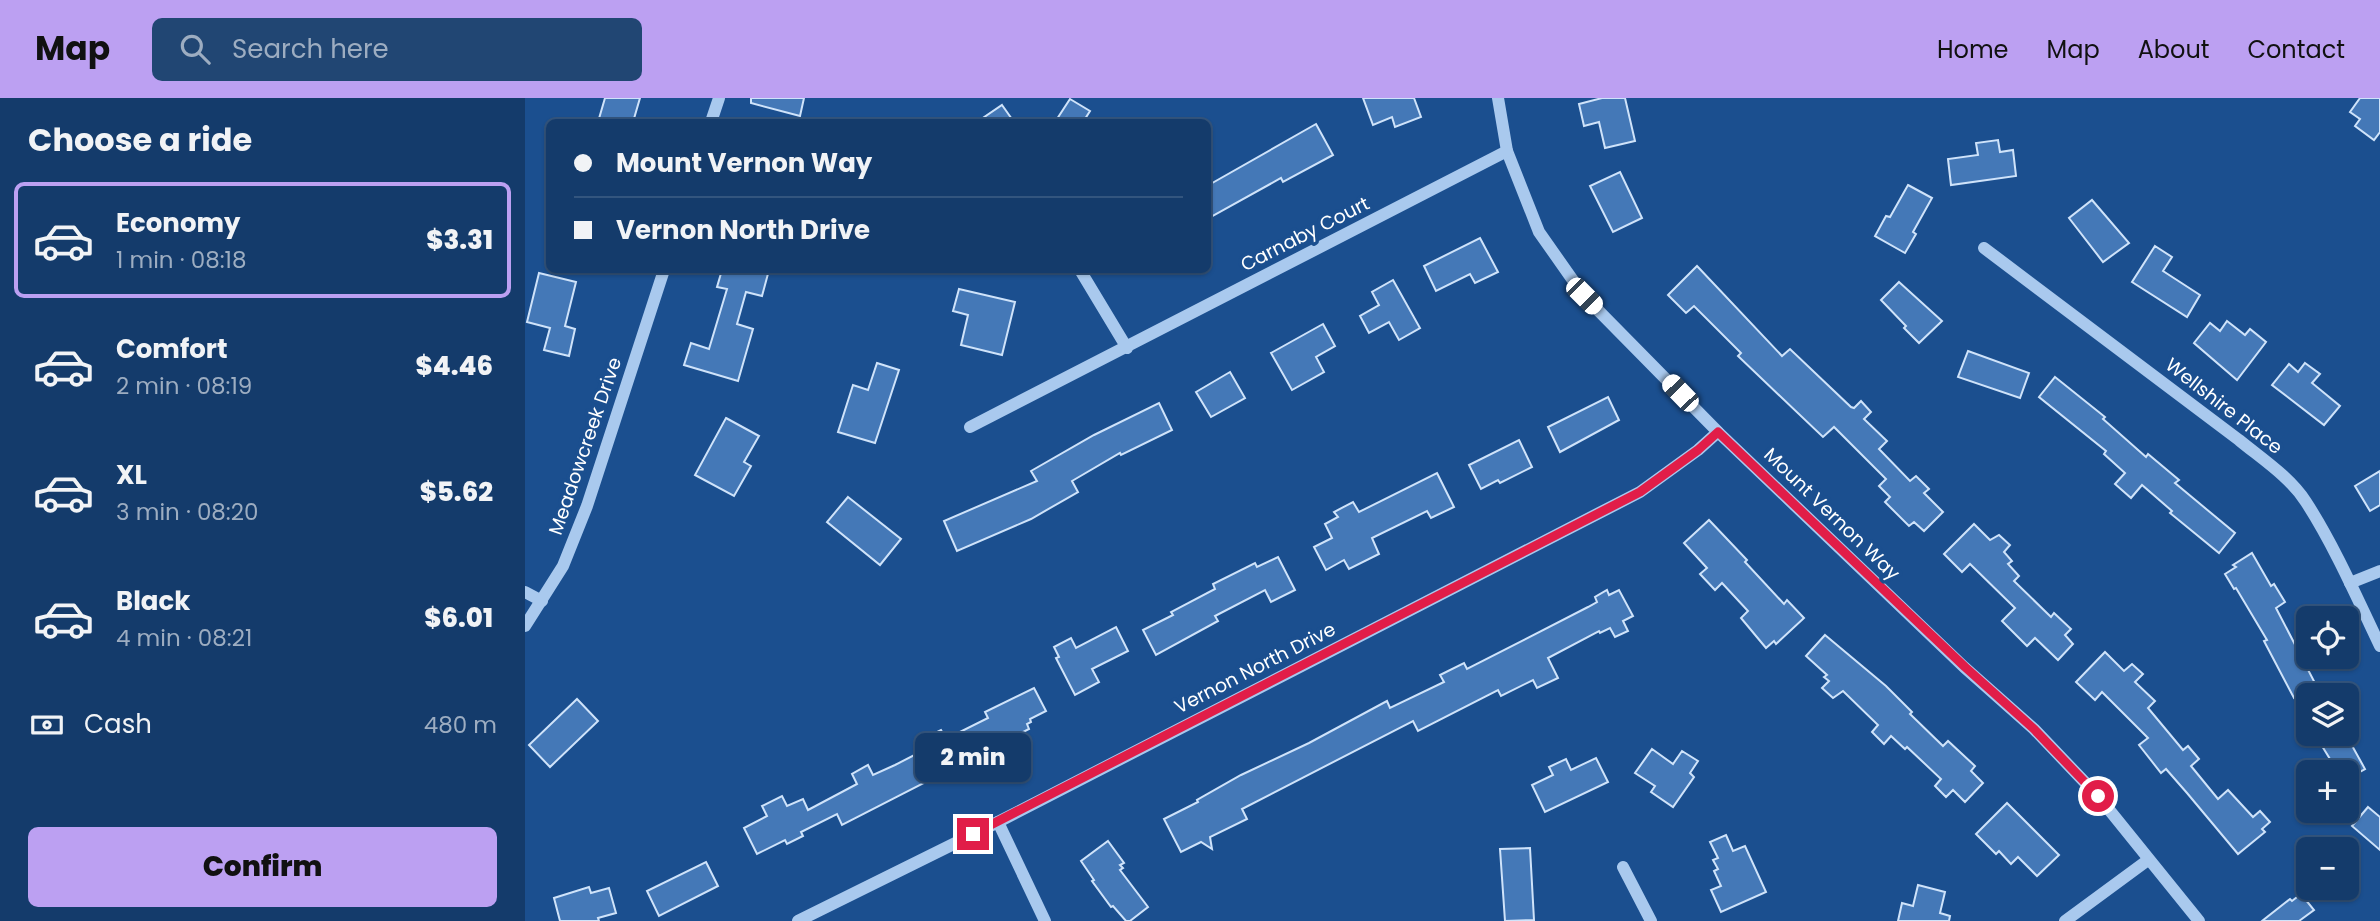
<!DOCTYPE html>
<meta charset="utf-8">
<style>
body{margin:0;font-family:Poppins,sans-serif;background:#214673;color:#f1f3f6;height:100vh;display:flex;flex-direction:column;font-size:26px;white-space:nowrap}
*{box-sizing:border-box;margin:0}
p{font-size:23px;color:#9dadc1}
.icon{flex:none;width:38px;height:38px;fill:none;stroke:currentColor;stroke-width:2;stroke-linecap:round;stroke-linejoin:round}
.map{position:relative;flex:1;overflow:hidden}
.sheet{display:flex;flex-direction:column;background:#143b6b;width:525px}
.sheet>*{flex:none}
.hud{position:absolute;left:21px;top:21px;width:665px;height:154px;border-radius:10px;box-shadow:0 2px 5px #0004,0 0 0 2px #33557e;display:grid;align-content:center;height:154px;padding:0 28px;background:#143b6b}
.tools{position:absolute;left:1771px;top:508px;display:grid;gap:14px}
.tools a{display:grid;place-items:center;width:63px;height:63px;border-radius:10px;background:#143b6b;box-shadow:0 2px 5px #0004,0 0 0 2px #33557e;font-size:35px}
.end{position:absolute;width:32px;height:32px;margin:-16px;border:9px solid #e11d48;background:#fff;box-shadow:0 0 0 4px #fff}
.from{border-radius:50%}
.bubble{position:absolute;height:49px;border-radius:10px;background:#143b6b;box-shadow:0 2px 5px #0004,0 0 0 2px #33557e;font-size:23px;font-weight:800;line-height:49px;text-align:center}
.car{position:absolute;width:21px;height:42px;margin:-21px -10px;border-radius:9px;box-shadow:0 0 5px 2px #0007;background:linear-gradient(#fff 24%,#345 0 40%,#fff 0 76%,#345 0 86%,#fff 0)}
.hud b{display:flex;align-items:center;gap:24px;height:66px;font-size:26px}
.hud b+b{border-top:2px solid #33557e}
.hud i{width:18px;height:18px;background:#f1f3f6}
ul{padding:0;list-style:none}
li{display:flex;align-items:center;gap:21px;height:116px;margin:0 14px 10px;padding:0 14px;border:4px solid transparent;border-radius:10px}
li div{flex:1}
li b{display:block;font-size:26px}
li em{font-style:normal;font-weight:800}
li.active{border-color:#bca0f2}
li>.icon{width:63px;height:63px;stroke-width:1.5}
h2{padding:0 28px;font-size:32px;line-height:84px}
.pay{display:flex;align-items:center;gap:18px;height:77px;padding:0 28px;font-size:26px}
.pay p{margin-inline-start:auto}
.action{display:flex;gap:14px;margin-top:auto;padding:14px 28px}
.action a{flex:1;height:80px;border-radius:10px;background:#bca0f2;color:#111;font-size:28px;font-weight:800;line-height:80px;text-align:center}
header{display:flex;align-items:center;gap:42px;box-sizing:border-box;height:98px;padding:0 35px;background:#bca0f2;color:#111}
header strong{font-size:33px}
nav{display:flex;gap:38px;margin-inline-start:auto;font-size:24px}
.search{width:490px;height:63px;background:#214673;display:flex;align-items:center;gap:18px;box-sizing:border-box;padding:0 24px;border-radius:10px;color:#9dadc1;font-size:26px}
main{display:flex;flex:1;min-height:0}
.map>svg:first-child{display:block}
.building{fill:#4478b7;stroke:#cfe3fa;stroke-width:2}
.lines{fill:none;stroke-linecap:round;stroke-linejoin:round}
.minor{stroke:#a9c9ee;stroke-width:12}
.route{stroke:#e11d48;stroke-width:9}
.labels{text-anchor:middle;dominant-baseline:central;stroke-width:7;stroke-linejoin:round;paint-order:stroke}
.street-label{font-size:19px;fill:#fff;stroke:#1b4f8f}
</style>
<header>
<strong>Map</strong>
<div class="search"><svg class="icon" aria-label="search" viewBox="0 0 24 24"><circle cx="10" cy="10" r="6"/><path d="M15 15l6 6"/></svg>Search here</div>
<nav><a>Home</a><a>Map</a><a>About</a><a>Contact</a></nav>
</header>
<main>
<section class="sheet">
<h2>Choose a ride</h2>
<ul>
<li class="active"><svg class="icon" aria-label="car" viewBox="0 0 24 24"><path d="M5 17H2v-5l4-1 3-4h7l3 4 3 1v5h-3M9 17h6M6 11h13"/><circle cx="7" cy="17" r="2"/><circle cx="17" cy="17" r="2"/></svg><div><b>Economy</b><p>1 min · 08:18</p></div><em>$3.31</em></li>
<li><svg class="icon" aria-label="car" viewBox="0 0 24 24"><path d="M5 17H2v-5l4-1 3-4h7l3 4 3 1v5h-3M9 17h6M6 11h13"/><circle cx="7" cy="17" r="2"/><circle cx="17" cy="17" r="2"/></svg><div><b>Comfort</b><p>2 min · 08:19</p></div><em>$4.46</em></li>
<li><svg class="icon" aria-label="car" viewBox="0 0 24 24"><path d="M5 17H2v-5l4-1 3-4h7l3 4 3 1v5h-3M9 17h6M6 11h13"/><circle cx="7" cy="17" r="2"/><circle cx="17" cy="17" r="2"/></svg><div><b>XL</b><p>3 min · 08:20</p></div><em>$5.62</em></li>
<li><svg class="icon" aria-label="car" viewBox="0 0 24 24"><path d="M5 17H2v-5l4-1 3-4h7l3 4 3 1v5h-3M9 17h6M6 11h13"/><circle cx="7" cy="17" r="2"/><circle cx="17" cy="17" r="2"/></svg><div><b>Black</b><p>4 min · 08:21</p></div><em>$6.01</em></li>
</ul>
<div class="pay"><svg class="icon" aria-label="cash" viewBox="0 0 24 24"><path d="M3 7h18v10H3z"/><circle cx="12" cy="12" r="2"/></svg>Cash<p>480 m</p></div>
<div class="action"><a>Confirm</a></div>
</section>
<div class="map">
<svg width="1855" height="823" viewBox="0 0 1855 823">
<rect width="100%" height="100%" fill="#1b4f8f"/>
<g class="building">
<path d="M80 0H115L108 24H73Z"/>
<path d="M226 0H279L275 18 226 5Z"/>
<path d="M838 0H889L896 19 870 29 867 19 848 27Z"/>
<path d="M1077 0H1100L1110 43 1080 50 1074 24 1059 28 1054 6Z"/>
<path d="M1835 0H1855V34L1849 42 1830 28 1835 21 1825 14Z"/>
<path d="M545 1 565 13 558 24H530Z"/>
<path d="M477 7 489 24H452Z"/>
<path d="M791 26 808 57 758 84 756 80 682 121V88Z"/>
<path d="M1473 42 1475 54 1488 52 1491 78 1426 87 1423 61 1453 57 1451 45Z"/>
<path d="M1095 74 1117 120 1088 134 1065 88Z"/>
<path d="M1383 87 1407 100 1388 134 1391 136 1380 155 1350 138 1361 118 1365 119Z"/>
<path d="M1567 102 1604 145 1578 164 1544 120Z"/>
<path d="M955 140 973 174 950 185 945 176 911 193 899 168Z"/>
<path d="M1630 148 1647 159 1638 173 1675 197 1662 219 1607 184Z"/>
<path d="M1172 168 1257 258 1265 251 1326 309 1329 310 1336 303 1346 314 1339 321 1362 343 1354 351 1385 383 1391 378 1404 391 1399 395 1418 414 1399 433 1389 424 1384 428 1360 404 1365 399 1354 388 1361 381 1309 329 1298 339 1213 258 1216 255 1169 208 1161 215 1143 197Z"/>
<path d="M197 172H244L237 198 221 194 212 226 228 231 213 283 159 267 166 245 184 251 202 191 192 189Z"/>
<path d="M14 175 51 184 40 228 50 231 44 258 19 252 25 230 2 224Z"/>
<path d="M868 182 895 230 874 242 864 224 844 235 835 218 854 207 847 194Z"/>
<path d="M1374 184 1417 223 1394 245 1379 230 1381 228 1356 202Z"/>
<path d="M434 191 490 204 477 257 436 247 443 217 428 213Z"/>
<path d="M1702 223 1720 237 1725 231 1741 244 1712 282 1669 245 1685 225 1695 233Z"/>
<path d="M798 226 810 248 791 259 799 274 767 292 746 255Z"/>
<path d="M1443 253 1504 275 1495 300 1433 279Z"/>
<path d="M352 265 374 272 350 345 313 334 328 287 343 292Z"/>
<path d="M1780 265 1795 276 1787 285 1815 308 1799 327 1747 287 1764 266 1773 274Z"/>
<path d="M705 274 720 300 686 319 671 294Z"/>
<path d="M1530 279 1580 319 1578 321 1621 359 1623 356 1654 382 1650 385 1710 435 1694 455 1645 415 1647 413 1617 387 1606 400 1590 386 1600 375 1579 356 1581 353 1514 299Z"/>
<path d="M1083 299 1094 322 1035 354 1023 329Z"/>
<path d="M634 305 647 332 596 357 595 355 547 383 553 394 506 421 432 453 419 423 512 383 506 373 569 337Z"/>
<path d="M201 320 234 338 219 364 226 368 209 398 170 377Z"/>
<path d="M994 342 1007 369 975 385 973 382 956 391 944 367Z"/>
<path d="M1855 373V407L1845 413 1830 388Z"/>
<path d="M912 375 929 409 906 420 902 413 847 440 854 456 824 471 819 462 801 472 789 449 807 440 800 426 813 419 809 414 828 404 834 414Z"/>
<path d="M323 399 376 441 355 467 302 424Z"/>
<path d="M1184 422 1222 462 1220 464 1259 506 1262 502 1279 520 1251 546 1249 543 1241 550 1216 520 1223 513 1197 485 1190 492 1175 476 1182 470 1159 445Z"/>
<path d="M1449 426 1465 442 1474 437 1485 447 1479 454 1487 463 1483 466 1494 478 1489 483 1526 519 1529 515 1546 531 1540 537 1548 546 1533 562 1510 540 1502 548 1477 523 1490 510 1445 466 1437 474 1419 456Z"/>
<path d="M1727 455 1746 488 1749 486 1760 504 1751 510 1792 589 1769 600 1739 543 1742 542 1711 490 1709 491 1700 476 1711 469 1708 467Z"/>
<path d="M753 459 770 492 746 504 740 492 690 518 693 523 631 557 618 532 648 517 646 514 690 491 688 486 730 465 732 469Z"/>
<path d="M1082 492 1084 497 1094 492 1108 518 1098 523 1103 533 1090 539 1085 530 1075 535 1074 533 1023 560 1033 580 1012 590 1008 582 976 598 973 592 893 633 888 623 717 711 722 721 685 739 687 751 676 744 656 754 639 721 673 704 672 702 716 677 784 645 862 603 865 610 919 584 915 577 939 565 942 571 1063 509 1072 504 1070 499Z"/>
<path d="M591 529 603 553 567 571 574 584 550 597 531 560 534 559 529 549 546 540 551 550Z"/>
<path d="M1300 537 1361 588 1387 614 1385 616 1418 648 1423 643 1450 668 1446 673 1458 685 1440 704 1428 692 1421 699 1410 688 1416 681 1382 649 1380 651 1366 638 1359 646 1347 634 1353 627 1318 593 1308 600 1297 590 1304 583 1299 579 1302 577 1281 558Z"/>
<path d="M1580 554 1599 573 1607 566 1618 576 1610 584 1630 603 1623 610 1658 652 1663 648 1674 661 1666 668 1693 701 1703 692 1728 719 1735 713 1745 724 1737 731 1740 734 1713 756 1662 695 1641 671 1636 675 1614 647 1623 640 1577 594 1570 602 1551 584Z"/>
<path d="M509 590 521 613 505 621 506 624 502 626 504 631 317 727 312 716 276 734 278 738 262 746 260 742 232 756 219 730 242 718 237 708 257 698 262 708 278 701 283 712 332 686 327 676 343 667 348 677 370 667 407 648 402 639 416 632 421 641 463 620 460 614Z"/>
<path d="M52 601 73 623 25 669 4 647Z"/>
<path d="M1789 635H1820L1840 671 1822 681V674H1813Z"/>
<path d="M1127 651 1148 666 1157 653 1173 663 1165 675 1169 679 1148 709 1126 694 1130 688 1110 675Z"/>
<path d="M1071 660 1083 684 1020 714 1007 687 1028 677 1024 669 1041 661 1046 672Z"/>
<path d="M1482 705 1534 757 1512 778 1493 759 1486 766 1474 753 1471 756 1451 736Z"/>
<path d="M1843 709 1855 719V752L1827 728Z"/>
<path d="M1201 737 1208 753 1220 748 1241 794 1196 814 1186 792 1196 788 1189 773 1193 771 1188 762 1193 760 1185 744Z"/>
<path d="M583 743 599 765 595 767 598 770 595 772 623 809 605 823H601L588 808 586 809 567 783 569 782 556 763Z"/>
<path d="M1005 750 1009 822 980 823 975 751Z"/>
<path d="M181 764 193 788 134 818 122 793Z"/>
<path d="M1393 787 1420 794 1415 815 1425 818 1424 823H1373L1377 805 1388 808Z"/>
<path d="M64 789 66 795 84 790 91 815 73 820 74 823H35L29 800Z"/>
<path d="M1776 796 1789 812 1774 823H1737L1765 801 1767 803Z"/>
</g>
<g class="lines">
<g class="minor">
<path d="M973 0 982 53 1014 134 1059 198 1193 334 1439 569 1509 631 1573 698 1674 823"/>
<path d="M186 24 194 0"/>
<path d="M1459 150 1714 342C1737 361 1765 379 1781 404 1809 447 1833 502 1855 548"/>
<path d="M555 172 602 250"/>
<path d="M445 329 982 53"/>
<path d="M1825 485 1855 473"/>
<path d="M0 494 17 503"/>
<path d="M0 528 38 468 62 408 139 172"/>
<path d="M473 724 520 823"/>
<path d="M1098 769 1126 823"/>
<path d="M273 823 473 724 1115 394 1173 352 1193 334"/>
<path d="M1540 823 1623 762"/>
</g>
</g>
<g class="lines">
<path class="route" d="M448 736 1115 394 1173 352 1193 334 1440 569 1509 631 1573 698"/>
</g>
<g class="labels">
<g class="street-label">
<text transform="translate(780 136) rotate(-27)">Carnaby Court</text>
<text transform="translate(1699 308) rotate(38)">Wellshire Place</text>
<text transform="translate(60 348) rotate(-71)">Meadowcreek Drive</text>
<text transform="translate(1307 416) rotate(44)">Mount Vernon Way</text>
<text transform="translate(730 570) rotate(-27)">Vernon North Drive</text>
</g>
</g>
</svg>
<div class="tools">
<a><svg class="icon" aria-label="locate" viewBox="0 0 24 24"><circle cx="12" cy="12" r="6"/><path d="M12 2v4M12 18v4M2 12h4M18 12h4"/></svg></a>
<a><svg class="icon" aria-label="layers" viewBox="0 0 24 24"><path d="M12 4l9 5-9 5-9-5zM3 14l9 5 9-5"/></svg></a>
<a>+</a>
<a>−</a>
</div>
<i class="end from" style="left:1573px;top:698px"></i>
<i class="end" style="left:448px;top:736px"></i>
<div class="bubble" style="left:390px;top:635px;width:116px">2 min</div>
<i class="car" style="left:1059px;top:198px;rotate:135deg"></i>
<i class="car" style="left:1155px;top:295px;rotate:316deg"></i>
<div class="hud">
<b><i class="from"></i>Mount Vernon Way</b>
<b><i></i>Vernon North Drive</b>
</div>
</div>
</main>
